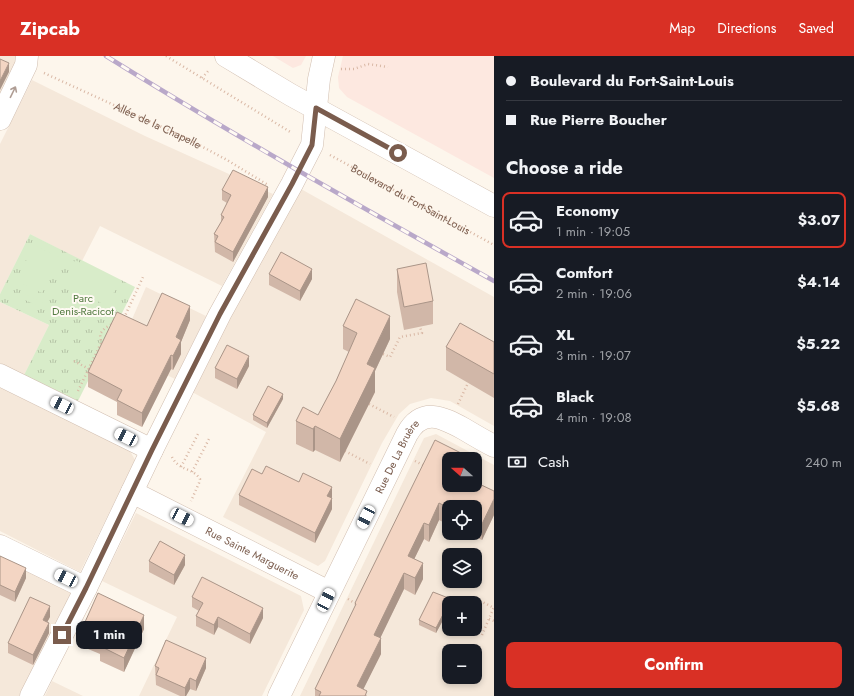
<!DOCTYPE html>
<meta charset="utf-8">
<style>
body{margin:0;font-family:Jost,sans-serif;background:#20242c;color:#f1f3f6;height:100vh;display:flex;flex-direction:column;font-size:15px;white-space:nowrap}
*{box-sizing:border-box;margin:0}
p{font-size:13px;color:#9ea1a6}
.icon{flex:none;width:22px;height:22px;fill:none;stroke:currentColor;stroke-width:2;stroke-linecap:round;stroke-linejoin:round}
.map{position:relative;flex:1;overflow:hidden}
.sheet{display:flex;flex-direction:column;background:#171b24;width:360px}
.sheet>*{flex:none}
.banner{display:grid;align-content:center;height:88px;padding:0 12px;background:#171b24}
.needle{width:26px;rotate:291deg}
.buttons{position:absolute;left:442px;top:396px;display:grid;gap:8px}
.buttons a{display:grid;place-items:center;width:40px;height:40px;border-radius:8px;background:#171b24;box-shadow:0 2px 6px #0003;font-size:20px}
.end{position:absolute;width:18px;height:18px;margin:-9px;border:5px solid #7a5c4d;background:#fff;box-shadow:0 0 0 2px #fff}
.from{border-radius:50%}
.bubble{position:absolute;height:28px;border-radius:8px;background:#171b24;box-shadow:0 2px 6px #0003;font-size:13px;font-weight:700;line-height:28px;text-align:center}
.car{position:absolute;width:12px;height:24px;margin:-12px -6px;border-radius:5px;box-shadow:0 0 3px 1px #0007;background:linear-gradient(#fff 24%,#345 0 40%,#fff 0 76%,#345 0 86%,#fff 0)}
.banner b{display:flex;align-items:center;gap:14px;height:38px;font-size:15px}
.banner b+b{border-top:1px solid #363941}
.banner i{width:10px;height:10px;background:#f1f3f6}
ul{padding:0;list-style:none}
li{display:flex;align-items:center;gap:12px;height:56px;margin:0 8px 6px;padding:0 4px;border:2px solid transparent;border-radius:8px}
li div{flex:1}
li b{display:block;font-size:15px}
li em{font-style:normal;font-weight:700}
li.selected{border-color:#d93025}
li>.icon{width:36px;height:36px;stroke-width:1.5}
h2{padding:0 12px;font-size:18px;line-height:48px}
.pay{display:flex;align-items:center;gap:10px;height:44px;padding:0 12px;font-size:15px}
.pay p{margin-inline-start:auto}
.action{display:flex;gap:8px;margin-top:auto;padding:8px 12px}
.action a{flex:1;height:46px;border-radius:8px;background:#d93025;color:#fff;font-size:16px;font-weight:700;line-height:46px;text-align:center}
header{display:flex;align-items:center;gap:24px;box-sizing:border-box;height:56px;padding:0 20px;background:#d93025;color:#fff}
header strong{font-size:19px}
nav{display:flex;gap:22px;margin-inline-start:auto;font-size:14px}
main{display:flex;flex:1;min-height:0}
.map>svg:first-child{display:block}
.residential{fill:#f5e8da;fill-rule:evenodd}
.commercial{fill:#fde8e0}
.park{fill:url(#park-tufts)}
.garden{fill:#d8ecc9}
.lines{fill:none;stroke-linecap:round;stroke-linejoin:round}
.minor-casing{stroke:#d1beb0;stroke-width:23}
.path{stroke:#d9b8a5;stroke-width:2.5;stroke-dasharray:1 3;stroke-linecap:butt}
.minor{stroke:#fff;stroke-width:22}
.rail-casing{stroke:#b9a8c9;stroke-width:4.5}
.rail{stroke:#fffaf3;stroke-width:3;stroke-dasharray:9;stroke-linecap:butt}
.wall{fill:#d1b7a8}
.shaded-wall{fill:#aa9588}
.building{fill:#f3d5c3;stroke:#aa9588}
.oneway{stroke:#af9d94}
.route{stroke:#7a5c4d;stroke-width:5}
.labels{text-anchor:middle;dominant-baseline:central;stroke-width:4;stroke-linejoin:round;paint-order:stroke}
.street-label{font-size:11px;fill:#7a5c4d;stroke:#fffaf3}
.park-label{font-size:11px;fill:#537a41;stroke:#fffaf3}
</style>
<header>
<strong>Zipcab</strong>
<nav><a>Map</a><a>Directions</a><a>Saved</a></nav>
</header>
<main>
<div class="map">
<svg width="494" height="640" viewBox="0 0 494 640">
<defs>
<pattern id="park-tufts" width="24" height="20" patternUnits="userSpaceOnUse"><rect width="24" height="20" fill="#d8ecc9"/><path d="M3 7l-1-3M5 7V3M7 7l1-3M15 17l-1-3M17 17v-4M19 17l1-3" fill="none" stroke="#b4c2a5"/></pattern>
</defs>
<rect width="100%" height="100%" fill="#fdf6ec"/>
<g class="residential">
<path d="M0 0H17V6L0 42Z"/>
<path d="M32 24 145 80 273 138 222 230 100 170 82 205 30 178 0 238V88Z"/>
<path d="M301 133 494 241V370L450 345 431 342 410 348 399 358 382 387 325 505 318 510 223 461 266 376 192 336 237 248Z"/>
<path d="M146 231 206 260 175 323 142 307 117 298Z"/>
<path d="M0 246 49 269 24 319 0 307Z"/>
<path d="M0 331 130 395 135 404 80 516 0 475Z"/>
<path d="M436 378 494 409V640H300L424 382ZM449 403H475V429H449ZM449 451H475V477H449ZM449 499H475V525H449ZM449 547H475V573H449ZM449 595H475V621H449Z"/>
<path d="M136 457 301 540 304 554 262 640H139L177 561 102 525Z"/>
<path d="M0 500 73 536 19 640H0Z"/>
<path d="M52 625 83 640H45Z"/>
</g>
<g class="commercial">
<path d="M273 0H306L301 9 293 12Z"/>
<path d="M343 0H494V122L347 41 339 32 338 21Z"/>
</g>
<path class="park" d="M30 178 135 231 78 345 24 319 49 269 0 246V238Z"/>
<g class="garden">
<path d="M34 189 59 201 42 237 16 225Z"/>
<path d="M75 204 119 226 107 250 63 228Z"/>
<path d="M25 238 65 257 63 262 23 243Z"/>
</g>
<g class="lines">
<defs>
<g id="minor">
<path d="M226 0 291 39 494 150"/>
<path d="M0 63 26 9 27 0"/>
<path d="M0 319 152 394"/>
<path id="s3" d="M132 436 329 536"/>
<path d="M0 490 86 532"/>
<path d="M31 640 86 532 152 394 220 258 292 128 312 89 319 23 324 0"/>
<path id="s4" d="M279 640 407 378C422 351 442 361 464 373 474 379 484 385 494 390"/>
</g>
</defs>
<use href="#minor" class="minor-casing"/>
<g class="path">
<path d="M166 0 292 77"/>
<path d="M341 13H354L368 8 388 11"/>
<path id="s1" d="M44 17 188 83 227 104 268 129"/>
<path d="M202 22 209 14"/>
<path id="s2" d="M330 99 494 189"/>
<path d="M124 262 143 221"/>
<path d="M383 298 390 301 400 281 422 277 420 271"/>
<path d="M74 305 89 313"/>
<path d="M78 335 101 287 100 278 105 272 114 267"/>
<path d="M369 348 394 361"/>
<path d="M458 348 468 327"/>
<path d="M345 395 370 408"/>
<path d="M172 401C179 415 192 411 200 423L199 427 191 445"/>
<path d="M415 405 425 410"/>
<path d="M181 411 198 378"/>
<path d="M192 416 209 383"/>
<path d="M473 541 494 552"/>
<path d="M348 543 358 549"/>
<path d="M489 563 494 565"/>
<path d="M482 579 494 551"/>
</g>
<use href="#minor" class="minor"/>
<defs>
<path id="rail" d="M106 0C233 79 363 152 494 225"/>
</defs>
<use href="#rail" class="rail-casing"/>
<use href="#rail" class="rail"/>
</g>
<g class="wall">
<path d="M222 134 268 141 233 206 215 196 214 178 221 166V159L227 147 222 144Z"/>
<path d="M397 213 433 245V268L404 274 397 236Z"/>
<path d="M269 218 312 223 300 245 269 229Z"/>
<path d="M190 264 181 286V298L173 314 171 313 142 371 117 359V346L88 331V316L147 270Z"/>
<path d="M343 270 390 283 375 315V336L340 406 315 394 313 396 296 388V365L318 359 336 325 349 296 343 293Z"/>
<path d="M494 286V342L446 314V291Z"/>
<path d="M249 310 237 333 215 322V312Z"/>
<path d="M283 343 267 372 253 364V359Z"/>
<path d="M463 403 449 429 494 435V459L482 484 467 477H475V451H449V469L439 464 429 486 424 483 414 503 423 523 415 539 404 533 380 582 381 598 363 633 367 640H315V633L355 551V547Z"/>
<path d="M262 418 299 426 332 441V453L315 487 239 449V439Z"/>
<path d="M0 500 26 522 15 546 0 539Z"/>
<path d="M149 505 185 509 174 529 149 516Z"/>
<path d="M433 536 451 543V547H449V553L436 577 419 569V564Z"/>
<path d="M192 541 263 562 250 588 218 571 214 579 196 570V560L199 555 192 551Z"/>
<path d="M50 561 47 566 49 577 33 609 8 597V587Z"/>
<path d="M144 573 124 616 100 605V598L81 590V575Z"/>
<path d="M155 610 206 612 196 635 190 633 186 640H180L156 629Z"/>
</g>
<g class="shaded-wall">
<path d="M9 7V16L0 34V25Z"/>
<path d="M268 131V141L233 206V196Z"/>
<path d="M312 213V223L300 245V235Z"/>
<path d="M190 250V264L181 286V298L173 314V300L176 281Z"/>
<path d="M390 260V283L375 315V336L340 406V383L367 308Z"/>
<path d="M171 299V313L142 371V357Z"/>
<path d="M249 300V310L237 333V323Z"/>
<path d="M283 338V343L267 372V367Z"/>
<path d="M315 370V394L313 396V373Z"/>
<path d="M463 398V403H460Z"/>
<path d="M332 431V441L327 451V440Z"/>
<path d="M332 442V453L315 487V477Z"/>
<path d="M494 443V459L482 484V468Z"/>
<path d="M439 447V464L429 486V469Z"/>
<path d="M424 467V483L408 516V500Z"/>
<path d="M185 499V509L174 529V519Z"/>
<path d="M423 507V523L415 539V522Z"/>
<path d="M26 512V522L15 546V536Z"/>
<path d="M404 517V533L374 595V579Z"/>
<path d="M449 548V553L436 577V572Z"/>
<path d="M50 550V561L43 574V564Z"/>
<path d="M263 552V562L250 588V578Z"/>
<path d="M144 559V573L124 616V602Z"/>
<path d="M218 561V571L214 579V569Z"/>
<path d="M49 567V577L33 609V599Z"/>
<path d="M381 582V598L360 640 357 630Z"/>
<path d="M206 602V612L196 635V625Z"/>
<path d="M190 622V633L186 640H185V632Z"/>
</g>
<g class="building">
<path d="M0 3 9 7 0 25Z"/>
<path d="M233 114 268 131 233 196 215 186 218 180 214 178 224 161 221 159 231 139 222 134Z"/>
<path d="M281 196 312 213 300 235 269 218Z"/>
<path d="M426 207 433 245 404 251 397 213Z"/>
<path d="M162 237 190 250 176 281 181 284 173 300 171 299 142 357 117 344 122 334 88 316 117 256 147 270Z"/>
<path d="M356 243 390 260 367 308 375 312 340 383 315 370 313 373 296 365 303 351 318 359 336 325 357 277 343 270Z"/>
<path d="M460 267 494 286V318L446 291Z"/>
<path d="M227 289 249 300 237 323 215 312Z"/>
<path d="M268 330 283 338 267 367 253 359Z"/>
<path d="M435 384 463 398 460 403H449V429H475V426L494 435V443L482 468 475 465V451H449V452L439 447 429 469 424 467 408 500 423 507 415 522 404 517 374 579 381 582 357 630 367 635 365 640H319L321 636 315 633 356 548 355 547Z"/>
<path d="M266 410 299 426 303 417 332 431 327 440 332 442 315 477 239 439 252 413 262 418Z"/>
<path d="M160 485 185 499 174 519 149 505Z"/>
<path d="M0 500 26 512 15 536 0 529Z"/>
<path d="M202 521 263 552 250 578 218 561 214 569 196 560 203 547 192 541Z"/>
<path d="M433 536 451 543 436 572 419 564Z"/>
<path d="M98 537 144 559 124 602 100 590 102 585 81 575Z"/>
<path d="M30 541 50 550 43 564 49 567 33 599 8 587Z"/>
<path d="M166 584 206 602 196 625 190 622 185 632 156 619 159 612 155 610Z"/>
</g>
<defs><path id="oneway-shaft" d="M-6 0H5M1.5-3L5.5 0L1.5 3" fill="none" stroke-width="1.6" stroke-linecap="round" stroke-linejoin="round"/></defs>
<use class="oneway" href="#oneway-shaft" transform="translate(13 36) rotate(-64)"/>
<g class="lines">
<path class="route" d="M62 579 86 532 152 394 220 258 292 128 312 89 316 52 398 97"/>
</g>
<g class="labels">
<g class="street-label">
<text stroke="none"><textPath href="#s1" startOffset="125">Allée de la Chapelle</textPath></text>
<text stroke="none"><textPath href="#s2" startOffset="92">Boulevard du Fort-Saint-Louis</textPath></text>
<text stroke="none"><textPath href="#s4" startOffset="267">Rue De La Bruère</textPath></text>
<text stroke="none"><textPath href="#s3" startOffset="135">Rue Sainte Marguerite</textPath></text>
</g>
<g class="park-label">
<text x="83" y="242">Parc<tspan x="83" dy="13">Denis-Racicot</tspan></text>
</g>
</g>
</svg>
<div class="buttons">
<a><svg class="needle" viewBox="-14 -14 28 28"><path d="M0-13l5 13h-10z" fill="#e53935"/><path d="M0 13l5-13h-10z" fill="#9ea1a6"/></svg></a>
<a><svg class="icon" aria-label="locate" viewBox="0 0 24 24"><circle cx="12" cy="12" r="6"/><path d="M12 2v4M12 18v4M2 12h4M18 12h4"/></svg></a>
<a><svg class="icon" aria-label="layers" viewBox="0 0 24 24"><path d="M12 4l9 5-9 5-9-5zM3 14l9 5 9-5"/></svg></a>
<a>+</a>
<a>−</a>
</div>
<i class="end from" style="left:398px;top:97px"></i>
<i class="end" style="left:62px;top:579px"></i>
<div class="bubble" style="left:76px;top:565px;width:66px">1 min</div>
<i class="car" style="left:62px;top:349px;rotate:296deg"></i>
<i class="car" style="left:126px;top:381px;rotate:297deg"></i>
<i class="car" style="left:182px;top:461px;rotate:117deg"></i>
<i class="car" style="left:366px;top:461px;rotate:207deg"></i>
<i class="car" style="left:66px;top:522px;rotate:296deg"></i>
<i class="car" style="left:326px;top:544px;rotate:26deg"></i>
</div>
<section class="sheet">
<div class="banner">
<b><i class="from"></i>Boulevard du Fort-Saint-Louis</b>
<b><i></i>Rue Pierre Boucher</b>
</div>
<h2>Choose a ride</h2>
<ul>
<li class="selected"><svg class="icon" aria-label="car" viewBox="0 0 24 24"><path d="M5 17H2v-5l4-1 3-4h7l3 4 3 1v5h-3M9 17h6M6 11h13"/><circle cx="7" cy="17" r="2"/><circle cx="17" cy="17" r="2"/></svg><div><b>Economy</b><p>1 min · 19:05</p></div><em>$3.07</em></li>
<li><svg class="icon" aria-label="car" viewBox="0 0 24 24"><path d="M5 17H2v-5l4-1 3-4h7l3 4 3 1v5h-3M9 17h6M6 11h13"/><circle cx="7" cy="17" r="2"/><circle cx="17" cy="17" r="2"/></svg><div><b>Comfort</b><p>2 min · 19:06</p></div><em>$4.14</em></li>
<li><svg class="icon" aria-label="car" viewBox="0 0 24 24"><path d="M5 17H2v-5l4-1 3-4h7l3 4 3 1v5h-3M9 17h6M6 11h13"/><circle cx="7" cy="17" r="2"/><circle cx="17" cy="17" r="2"/></svg><div><b>XL</b><p>3 min · 19:07</p></div><em>$5.22</em></li>
<li><svg class="icon" aria-label="car" viewBox="0 0 24 24"><path d="M5 17H2v-5l4-1 3-4h7l3 4 3 1v5h-3M9 17h6M6 11h13"/><circle cx="7" cy="17" r="2"/><circle cx="17" cy="17" r="2"/></svg><div><b>Black</b><p>4 min · 19:08</p></div><em>$5.68</em></li>
</ul>
<div class="pay"><svg class="icon" aria-label="cash" viewBox="0 0 24 24"><path d="M3 7h18v10H3z"/><circle cx="12" cy="12" r="2"/></svg>Cash<p>240 m</p></div>
<div class="action"><a>Confirm</a></div>
</section>
</main>
